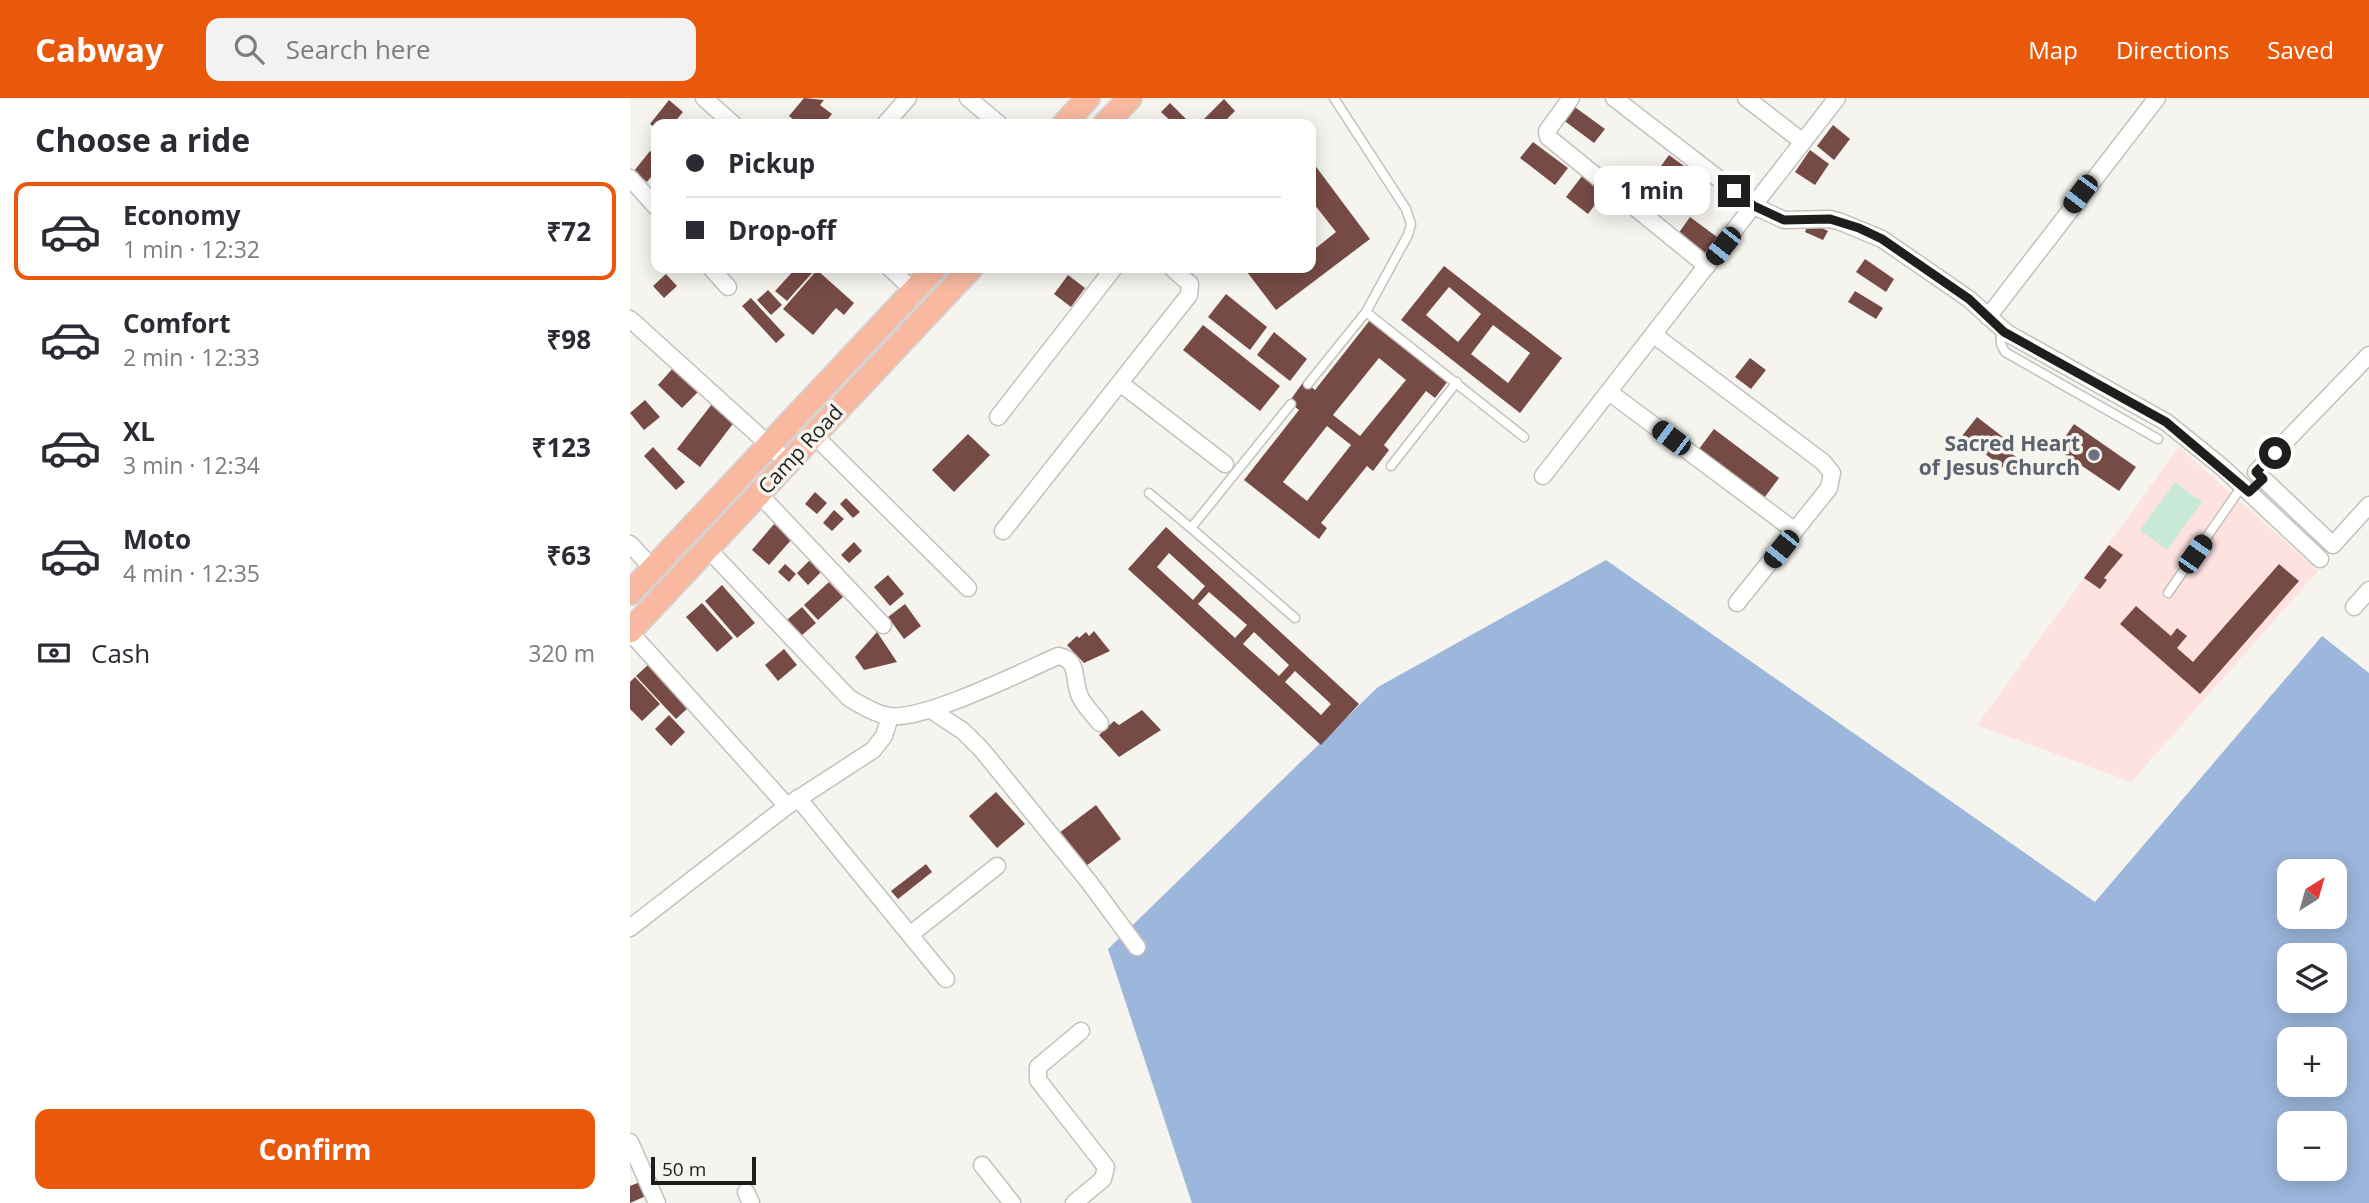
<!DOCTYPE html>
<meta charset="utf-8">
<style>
body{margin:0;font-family:"Open Sans",sans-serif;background:#f2f2f3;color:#2b2b33;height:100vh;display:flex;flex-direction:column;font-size:26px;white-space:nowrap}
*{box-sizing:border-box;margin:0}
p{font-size:23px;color:#7c7c81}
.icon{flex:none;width:38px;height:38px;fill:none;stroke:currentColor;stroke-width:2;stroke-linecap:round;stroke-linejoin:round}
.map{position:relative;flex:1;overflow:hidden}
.side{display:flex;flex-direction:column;background:#fff;width:630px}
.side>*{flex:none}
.hud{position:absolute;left:21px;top:21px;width:665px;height:154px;border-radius:14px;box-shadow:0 4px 18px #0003;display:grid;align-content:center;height:154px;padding:0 35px;background:#fff}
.needle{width:46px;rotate:37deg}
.controls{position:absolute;left:1647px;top:761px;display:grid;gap:14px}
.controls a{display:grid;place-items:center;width:70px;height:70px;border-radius:14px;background:#fff;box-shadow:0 4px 18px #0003;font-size:35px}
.scale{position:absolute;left:21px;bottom:18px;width:105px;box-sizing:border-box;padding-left:7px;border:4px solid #1f1e1c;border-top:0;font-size:19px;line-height:24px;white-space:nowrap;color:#1f1e1c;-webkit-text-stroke:5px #f5f4ee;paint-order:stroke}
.end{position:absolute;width:32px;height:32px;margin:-16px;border:9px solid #1f1e1c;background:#fff;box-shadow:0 0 0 4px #fff}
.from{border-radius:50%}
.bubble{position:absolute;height:49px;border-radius:14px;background:#fff;box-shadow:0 4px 18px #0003;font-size:23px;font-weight:700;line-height:49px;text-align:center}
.car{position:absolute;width:21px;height:42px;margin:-21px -10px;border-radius:9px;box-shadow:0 0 5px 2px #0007;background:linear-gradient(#222 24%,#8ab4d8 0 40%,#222 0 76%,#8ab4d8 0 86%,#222 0)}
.hud b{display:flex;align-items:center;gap:24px;height:66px;font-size:26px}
.hud b+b{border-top:2px solid #e1e1e2}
.hud i{width:18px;height:18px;background:#2b2b33}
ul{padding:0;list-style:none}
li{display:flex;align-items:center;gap:21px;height:98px;margin:0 14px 10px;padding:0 21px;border:4px solid transparent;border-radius:14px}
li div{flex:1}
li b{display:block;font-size:26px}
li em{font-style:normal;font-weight:700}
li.current{border-color:#ea580c}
li>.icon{width:63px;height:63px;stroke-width:1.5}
h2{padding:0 35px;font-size:32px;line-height:84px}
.pay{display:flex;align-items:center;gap:18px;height:77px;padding:0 35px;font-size:26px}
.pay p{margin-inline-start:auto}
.primary-button{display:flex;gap:14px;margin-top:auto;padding:14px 35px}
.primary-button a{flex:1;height:80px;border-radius:14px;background:#ea580c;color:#fff;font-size:28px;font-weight:700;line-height:80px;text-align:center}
header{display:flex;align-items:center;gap:42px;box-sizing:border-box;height:98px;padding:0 35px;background:#ea580c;color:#fff}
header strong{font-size:33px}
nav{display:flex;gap:38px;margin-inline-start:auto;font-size:24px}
.search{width:490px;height:63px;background:#f2f2f3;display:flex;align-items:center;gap:18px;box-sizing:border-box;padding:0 24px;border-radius:14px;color:#7c7c81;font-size:26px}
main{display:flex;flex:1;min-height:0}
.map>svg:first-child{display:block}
.education{fill:#fde2e0}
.green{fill:#c9e9d8}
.water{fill:#9cb6dc;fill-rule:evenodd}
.building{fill:#774b45;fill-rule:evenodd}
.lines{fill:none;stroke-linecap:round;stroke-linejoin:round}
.service-casing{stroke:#c3c1bc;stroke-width:11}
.minor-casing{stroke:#c3c1bc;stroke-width:19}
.primary-casing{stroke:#d2d2d2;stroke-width:26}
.service{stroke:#fff;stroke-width:8}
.minor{stroke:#fff;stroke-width:16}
.primary{stroke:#f8b9a0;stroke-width:23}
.route{stroke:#1f1e1c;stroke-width:9}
.worship-dot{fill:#6b7280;stroke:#f5f4ee;stroke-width:2.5}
.labels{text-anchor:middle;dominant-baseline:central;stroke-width:7;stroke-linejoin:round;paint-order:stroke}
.worship-label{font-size:21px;font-weight:bold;fill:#5b616d;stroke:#f5f4ee;text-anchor:end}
.street-label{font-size:21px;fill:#1f1e1c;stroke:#f5f4ee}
</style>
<header>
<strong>Cabway</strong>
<div class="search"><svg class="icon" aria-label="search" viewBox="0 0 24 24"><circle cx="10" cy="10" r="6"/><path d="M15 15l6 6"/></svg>Search here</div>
<nav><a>Map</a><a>Directions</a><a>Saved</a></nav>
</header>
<main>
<section class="side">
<h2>Choose a ride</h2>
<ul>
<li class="current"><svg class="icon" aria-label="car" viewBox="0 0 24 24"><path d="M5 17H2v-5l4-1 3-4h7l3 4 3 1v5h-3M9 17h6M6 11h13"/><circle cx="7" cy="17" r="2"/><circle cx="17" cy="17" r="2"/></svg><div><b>Economy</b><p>1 min · 12:32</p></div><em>₹72</em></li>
<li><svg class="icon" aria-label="car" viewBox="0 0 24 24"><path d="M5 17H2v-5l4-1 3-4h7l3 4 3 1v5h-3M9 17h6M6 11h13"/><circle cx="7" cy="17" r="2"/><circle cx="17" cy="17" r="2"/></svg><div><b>Comfort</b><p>2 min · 12:33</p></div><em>₹98</em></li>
<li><svg class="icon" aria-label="car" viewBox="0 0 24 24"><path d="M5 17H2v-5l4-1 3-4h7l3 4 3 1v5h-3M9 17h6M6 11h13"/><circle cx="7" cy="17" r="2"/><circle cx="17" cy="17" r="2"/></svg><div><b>XL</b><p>3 min · 12:34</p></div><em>₹123</em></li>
<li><svg class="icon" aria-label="car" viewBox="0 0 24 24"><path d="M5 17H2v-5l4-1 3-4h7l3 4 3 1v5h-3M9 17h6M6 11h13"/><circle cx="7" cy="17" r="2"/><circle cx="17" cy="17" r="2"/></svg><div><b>Moto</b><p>4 min · 12:35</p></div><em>₹63</em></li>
</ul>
<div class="pay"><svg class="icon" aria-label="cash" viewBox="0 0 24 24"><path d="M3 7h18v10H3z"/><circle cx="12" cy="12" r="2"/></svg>Cash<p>320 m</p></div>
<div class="primary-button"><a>Confirm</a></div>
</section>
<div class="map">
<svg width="1739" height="1105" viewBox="0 0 1739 1105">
<rect width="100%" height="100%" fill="#f5f4ee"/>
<path class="education" d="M1549 349 1688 473 1501 684 1347 627Z"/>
<path class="green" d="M1545 384 1572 404 1537 452 1510 432Z"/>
<path class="water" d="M976 462 1465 804 1692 538 1739 575V1105H562L478 851 748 589ZM1659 774H1704V819H1659ZM1659 858H1704V903H1659ZM1659 942H1704V987H1659ZM1659 1026H1704V1071H1659Z"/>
<g class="building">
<path d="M174 0 194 2 190 7 202 16 194 26H169L159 18Z"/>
<path d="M594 1 605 13 592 26H569Z"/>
<path d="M39 2 53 14 43 26H26V30L20 26Z"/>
<path d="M540 5 561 26H544L531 14Z"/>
<path d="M942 7 975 31 964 45 932 21Z"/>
<path d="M1203 27 1220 41 1204 62 1187 48Z"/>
<path d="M903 44 938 70 925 87 890 60Z"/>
<path d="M1180 52 1199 66 1185 87 1165 74Z"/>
<path d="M20 53 26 58V73L17 84 4 73Z"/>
<path d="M1039 57 1065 76 1048 98 1023 79Z"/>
<path d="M681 62 740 141 646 212 614 170H681V154L706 134 681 102Z"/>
<path d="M952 78 974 95 958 116 936 99Z"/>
<path d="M1060 119 1091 142 1079 159 1048 136Z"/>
<path d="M1179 124 1198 133 1193 142 1175 134Z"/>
<path d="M1235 161 1264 181 1256 194 1226 174Z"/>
<path d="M814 168 932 260 890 315 771 222ZM819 189 851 216 828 244 796 217ZM863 227 900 255 878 285 841 256Z"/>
<path d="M166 170H178L183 174 157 203 145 193Z"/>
<path d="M187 172 224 205 214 217 206 210 183 237 153 211Z"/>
<path d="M36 176 47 188 34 200 23 188Z"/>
<path d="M438 177 455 190 441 209 424 196Z"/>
<path d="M138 192 152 207 141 217 127 202Z"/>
<path d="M1225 193 1253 210 1246 221 1218 204Z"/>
<path d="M596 196 637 229 620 252 578 219Z"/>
<path d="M121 200 155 237 146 245 112 208Z"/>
<path d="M740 222 818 283 805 300 796 293 754 347 759 352 743 373 737 368 691 425 697 430 689 441 614 382 669 312 659 304 674 283 685 292ZM749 260 776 282 730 338 703 317ZM697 328 721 347 677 403 653 384Z"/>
<path d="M573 227 650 288 630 313 553 252Z"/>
<path d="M644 234 677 261 660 283 627 257Z"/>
<path d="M1120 260 1136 272 1121 291 1105 279Z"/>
<path d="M43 270 68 294 52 310 28 287Z"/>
<path d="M15 302 30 319 14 332 0 315Z"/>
<path d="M82 306 105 323 70 369 47 351Z"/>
<path d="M1347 319 1386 349 1381 355 1395 366 1385 379 1332 338Z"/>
<path d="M1444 326 1506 369 1489 393 1427 351Z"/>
<path d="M1084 331 1149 380 1131 404 1066 355Z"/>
<path d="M338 336 360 357 324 394 302 372Z"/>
<path d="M23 349 55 384 46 392 14 358Z"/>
<path d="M185 394 197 405 187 416 175 406Z"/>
<path d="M216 400 230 414 223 420 210 406Z"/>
<path d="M204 412 214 421 202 433 193 425Z"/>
<path d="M144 426 162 441 139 467 122 452Z"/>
<path d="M536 429 729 606 691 647 498 471ZM539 455 575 488 563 502 527 469ZM579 494 617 527 605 540 568 506ZM624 534 659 567 649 578 613 546ZM665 573 701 606 691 617 655 584Z"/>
<path d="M224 444 232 453 219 465 211 457Z"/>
<path d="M1479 447 1493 457 1474 480 1477 482 1470 491 1454 480Z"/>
<path d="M183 459 194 471 178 487 167 475Z"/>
<path d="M155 466 166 476 159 484 148 474Z"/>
<path d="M1649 466 1669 483 1570 596 1490 526 1506 508 1541 538 1547 530 1557 538 1547 550 1563 564Z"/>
<path d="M258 477 274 496 260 508 244 489Z"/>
<path d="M199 484 213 499 188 522 174 507Z"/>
<path d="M92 487 125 525 107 540 75 503Z"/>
<path d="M72 505 103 540 87 554 56 519Z"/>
<path d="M275 506 291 528 274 541 258 519Z"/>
<path d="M172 509 186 525 171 538 157 522Z"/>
<path d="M464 533 480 553 454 565 437 547 447 538 449 540 456 534 459 538Z"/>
<path d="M247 534 267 564 234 572 225 559Z"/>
<path d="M154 551 167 567 148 583 135 567Z"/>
<path d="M19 566 59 609 46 621 6 578Z"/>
<path d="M5 579 30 606 12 623 0 611V584Z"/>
<path d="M512 612 531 632 489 659 469 637 484 623 489 627Z"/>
<path d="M39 617 55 634 41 648 25 631Z"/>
<path d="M366 694 395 726 367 750 339 718Z"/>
<path d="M466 707 491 741 451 772 425 738Z"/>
<path d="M296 766 302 774 268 801 261 793Z"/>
<path d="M10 1084 16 1098 0 1105V1088Z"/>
</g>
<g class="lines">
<defs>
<g id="service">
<path d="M736 214 894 339"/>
<path d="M1370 231 1371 246 1375 254 1528 341"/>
<path d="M678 286 736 214 778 137 781 126 776 111 704 0"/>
<path d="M661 306 561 430 665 520"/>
<path d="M761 368 827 284"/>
<path d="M519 395 561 430"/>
<path d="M1538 495 1612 388"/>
</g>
<g id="minor">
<path d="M74 0 103 26"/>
<path d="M338 0 369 26"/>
<path d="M941 0 917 33 918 39 1077 168"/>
<path d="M984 0 1124 108 1154 122 1200 121 1211 124 1252 141 1339 201 1377 235 1536 324 1592 369 1690 461"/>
<path d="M1116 0 1173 44"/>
<path d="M255 26 278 0"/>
<path d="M0 80 26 109"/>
<path d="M81 170 98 189"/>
<path d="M260 170 284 193"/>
<path d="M1358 219 1527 0"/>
<path d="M0 221 158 364"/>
<path d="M1024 237 1193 364 1202 375 1199 390 1107 505"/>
<path d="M1739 257 1626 374 1703 447 1739 407"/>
<path d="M490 285 595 366"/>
<path d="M979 294 1165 433"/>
<path d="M368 319 484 170"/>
<path d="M183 336 338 490"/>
<path d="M913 378 1207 0"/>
<path d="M129 396 253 527"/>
<path d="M373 433 559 197 560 186 542 170"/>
<path d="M0 446 23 471"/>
<path d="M78 451 219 600C231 607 245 616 259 618 293 623 392 574 428 558 449 561 443 581 449 596 452 606 463 616 470 625"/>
<path d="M1724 509 1739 492"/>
<path d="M0 534 157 708 243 652 254 638 260 619"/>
<path d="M301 612 333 633 352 652 459 784 507 849"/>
<path d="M168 700 316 881"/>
<path d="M0 830 157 708"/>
<path d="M281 836 367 768"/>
<path d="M0 1044 27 1105"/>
<path d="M352 1067 382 1105"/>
<path d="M116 1094 121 1105"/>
<path d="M444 1105 473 1081 476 1069 408 982V969L451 933"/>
</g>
<g id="primary">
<path d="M434 26 458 0"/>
<path d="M475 26 500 0"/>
<path d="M0 495 305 170"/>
<path d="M0 533 341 170"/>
</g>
</defs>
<use href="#service" class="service-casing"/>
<use href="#minor" class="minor-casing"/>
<use href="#primary" class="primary-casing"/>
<use href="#service" class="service"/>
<use href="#minor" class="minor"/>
<use href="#primary" class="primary"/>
</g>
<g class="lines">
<path class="route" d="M1104 93 1124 108 1154 122 1200 121 1229 130 1252 141 1339 201 1374 234 1536 324 1619 394 1633 381 1626 374 1645 355"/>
</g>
<circle class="worship-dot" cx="1464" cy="357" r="7"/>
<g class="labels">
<g class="worship-label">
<text x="1450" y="345">Sacred Heart<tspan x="1450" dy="24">of Jesus Church</tspan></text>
</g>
<g class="street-label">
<text transform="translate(170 351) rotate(-47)">Camp Road</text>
</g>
</g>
</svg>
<div class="controls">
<a><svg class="needle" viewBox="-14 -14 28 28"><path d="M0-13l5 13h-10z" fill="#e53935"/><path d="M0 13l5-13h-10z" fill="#7c7c81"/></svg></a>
<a><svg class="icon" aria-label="layers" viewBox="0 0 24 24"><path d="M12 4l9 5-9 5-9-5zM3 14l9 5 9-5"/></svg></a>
<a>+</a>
<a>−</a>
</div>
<div class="scale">50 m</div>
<i class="end from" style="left:1645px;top:355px"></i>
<i class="end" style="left:1104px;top:93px"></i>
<div class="bubble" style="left:964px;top:68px;width:116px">1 min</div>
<i class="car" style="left:1450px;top:96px;rotate:217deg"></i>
<i class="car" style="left:1093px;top:148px;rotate:218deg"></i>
<i class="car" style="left:1041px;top:340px;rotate:307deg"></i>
<i class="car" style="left:1151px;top:451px;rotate:219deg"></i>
<i class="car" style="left:1565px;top:456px;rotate:35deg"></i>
<div class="hud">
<b><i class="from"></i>Pickup</b>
<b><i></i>Drop-off</b>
</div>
</div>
</main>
